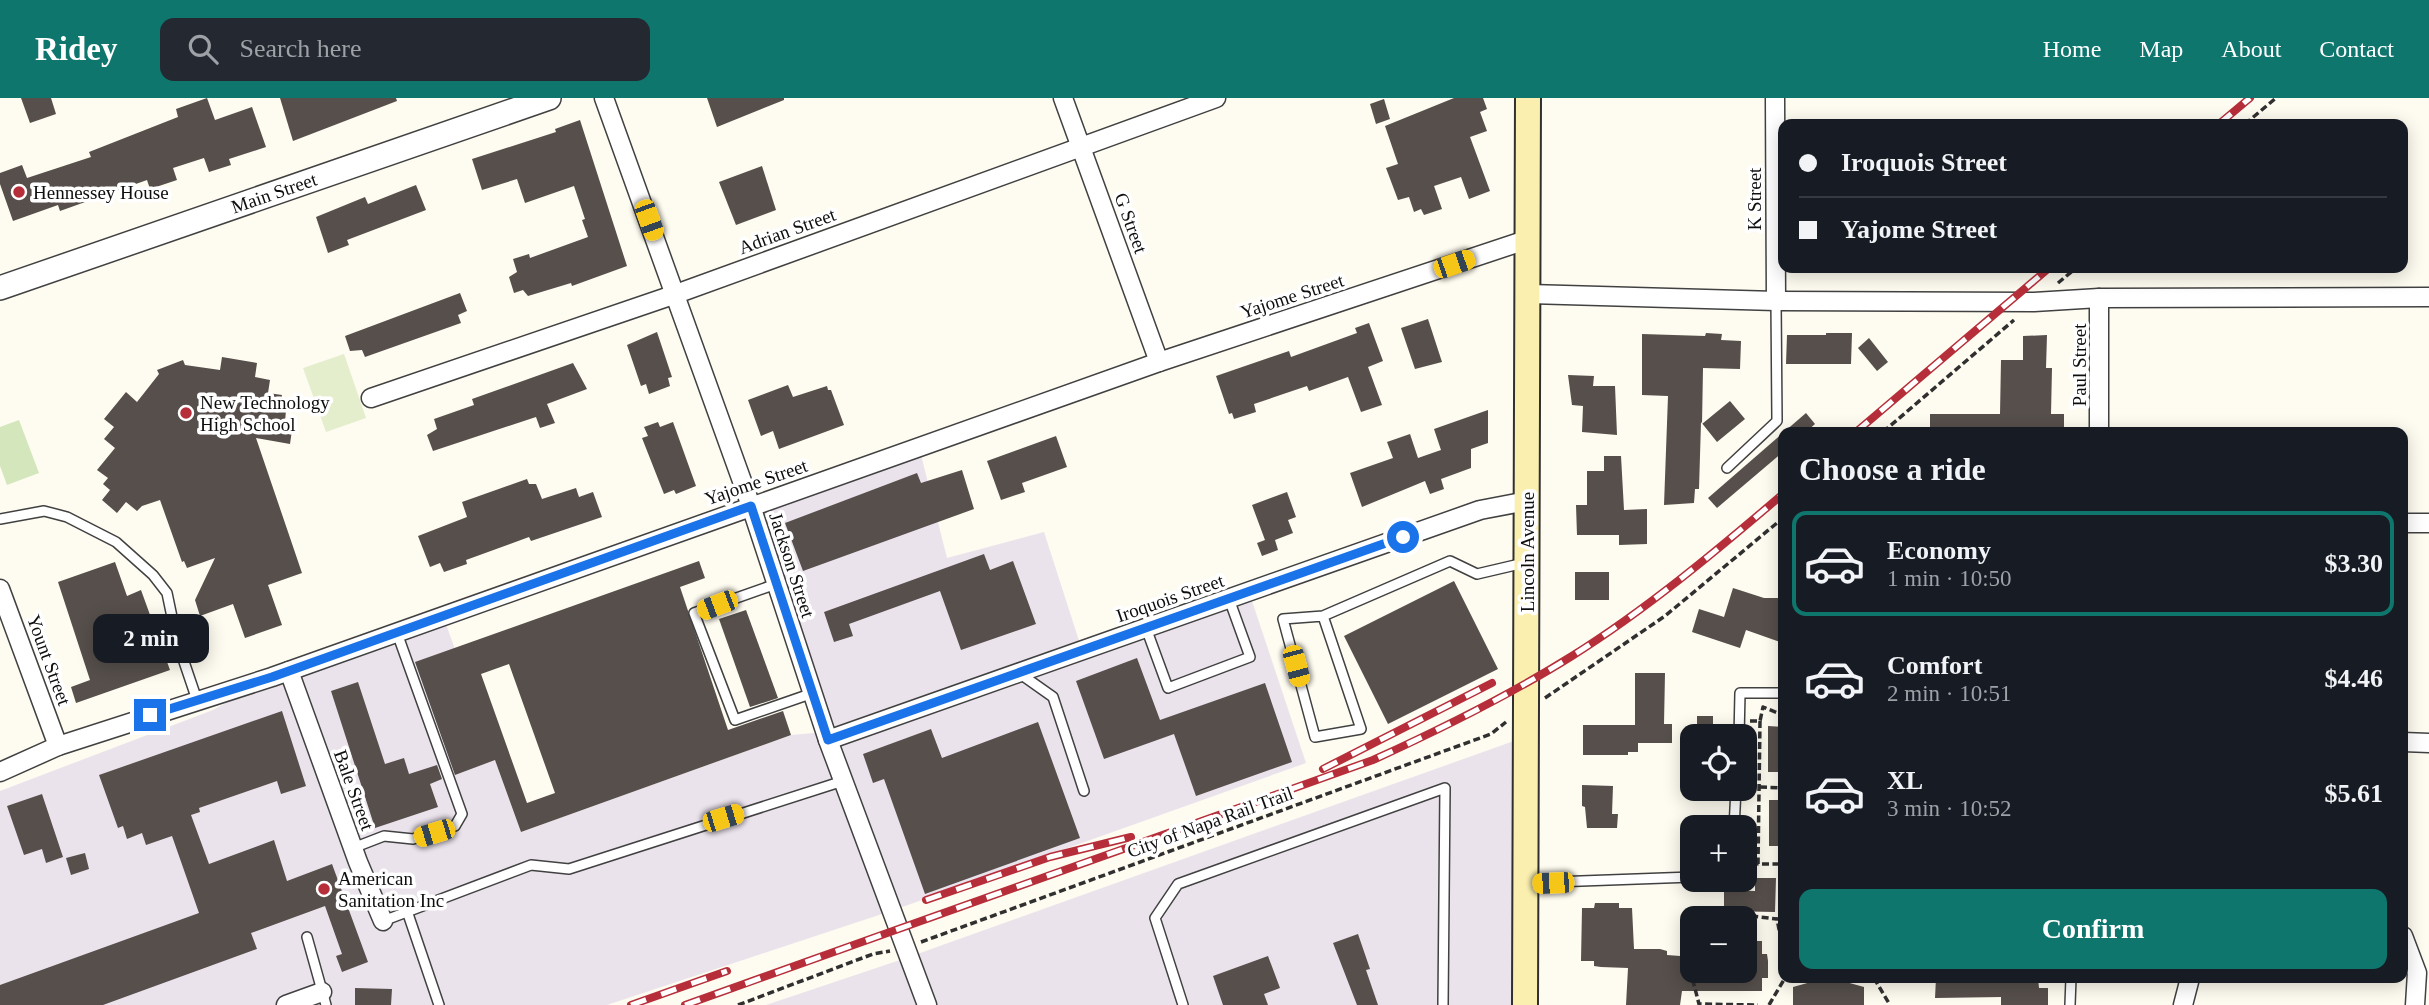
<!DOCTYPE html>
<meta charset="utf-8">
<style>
body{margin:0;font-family:Georgia,serif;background:#242831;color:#f1f3f6;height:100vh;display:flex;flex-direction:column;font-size:26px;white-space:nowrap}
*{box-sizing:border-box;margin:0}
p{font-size:23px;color:#9ea1a6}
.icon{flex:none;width:38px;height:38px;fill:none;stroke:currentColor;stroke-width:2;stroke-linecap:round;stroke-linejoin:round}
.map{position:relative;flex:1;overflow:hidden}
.side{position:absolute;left:1778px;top:329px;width:630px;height:556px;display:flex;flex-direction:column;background:#171b24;border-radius:14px;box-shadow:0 4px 18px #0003}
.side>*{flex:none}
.hud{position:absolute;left:1778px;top:21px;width:630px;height:154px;border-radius:14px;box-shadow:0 4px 18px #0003;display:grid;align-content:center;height:154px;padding:0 21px;background:#171b24}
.fabs{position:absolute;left:1680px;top:626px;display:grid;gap:14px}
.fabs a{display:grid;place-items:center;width:77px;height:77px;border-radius:14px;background:#171b24;box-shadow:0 4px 18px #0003;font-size:35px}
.end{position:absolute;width:32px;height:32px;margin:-16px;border:9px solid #1a73e8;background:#fff;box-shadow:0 0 0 4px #fff}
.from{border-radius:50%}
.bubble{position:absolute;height:49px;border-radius:14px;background:#171b24;box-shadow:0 4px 18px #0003;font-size:23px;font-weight:700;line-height:49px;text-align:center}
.car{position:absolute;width:21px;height:42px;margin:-21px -10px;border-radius:9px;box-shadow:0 0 5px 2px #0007;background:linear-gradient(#f5c518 24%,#345 0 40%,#f5c518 0 76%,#345 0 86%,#f5c518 0)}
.hud b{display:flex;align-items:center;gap:24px;height:66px;font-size:26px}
.hud b+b{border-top:2px solid #363941}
.hud i{width:18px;height:18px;background:#f1f3f6}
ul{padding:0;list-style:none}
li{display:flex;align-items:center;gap:21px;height:105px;margin:0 14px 10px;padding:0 7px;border:4px solid transparent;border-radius:14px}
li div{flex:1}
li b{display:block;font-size:26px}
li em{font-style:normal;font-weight:700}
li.selected{border-color:#0f766e}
li>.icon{width:63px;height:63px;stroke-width:1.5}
h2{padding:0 21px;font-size:32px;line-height:84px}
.primary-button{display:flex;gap:14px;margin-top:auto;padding:14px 21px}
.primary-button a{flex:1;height:80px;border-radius:14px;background:#0f766e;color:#fff;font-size:28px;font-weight:700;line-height:80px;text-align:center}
header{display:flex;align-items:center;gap:42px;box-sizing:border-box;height:98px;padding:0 35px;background:#0f766e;color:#fff}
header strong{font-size:33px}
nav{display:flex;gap:38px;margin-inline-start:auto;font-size:24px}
.search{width:490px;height:63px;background:#242831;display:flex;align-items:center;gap:18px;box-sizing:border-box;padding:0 24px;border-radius:14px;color:#9ea1a6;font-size:26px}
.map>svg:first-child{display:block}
.industrial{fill:#ebe3ec}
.green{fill:#d4e7bc}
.pitch{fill:#e4eecd}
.building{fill:#564f4b;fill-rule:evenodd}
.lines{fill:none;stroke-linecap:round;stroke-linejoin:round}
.service-casing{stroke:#414141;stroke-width:12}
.minor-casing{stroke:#414141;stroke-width:21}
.tertiary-casing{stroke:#414141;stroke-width:26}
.secondary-casing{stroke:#303030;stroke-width:28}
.path{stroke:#303030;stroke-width:3.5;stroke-dasharray:7 3.5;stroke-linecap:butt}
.service{stroke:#fff;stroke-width:9}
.minor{stroke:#fff;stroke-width:18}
.tertiary{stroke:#fff;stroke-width:23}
.secondary{stroke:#faefaf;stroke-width:24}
.rail-casing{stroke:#b62e3a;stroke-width:8}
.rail{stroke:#fff;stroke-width:5;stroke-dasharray:16;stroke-linecap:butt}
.route{stroke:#1a73e8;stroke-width:9}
.poi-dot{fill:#b62e3a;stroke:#fff;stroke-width:2.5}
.labels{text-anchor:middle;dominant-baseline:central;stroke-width:7;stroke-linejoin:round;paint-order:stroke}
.poi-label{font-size:19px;fill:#0e0e0e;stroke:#fff;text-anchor:start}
.street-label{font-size:19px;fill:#0e0e0e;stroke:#fff}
</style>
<header>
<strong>Ridey</strong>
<div class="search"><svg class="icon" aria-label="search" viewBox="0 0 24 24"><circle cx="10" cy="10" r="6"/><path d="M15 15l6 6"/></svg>Search here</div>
<nav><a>Home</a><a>Map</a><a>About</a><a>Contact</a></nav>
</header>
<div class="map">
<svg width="2429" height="907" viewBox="0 0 2429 907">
<rect width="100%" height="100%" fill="#fefbf0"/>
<g class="industrial">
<path d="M919 349 947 460 1044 434 1082 552 1249 494 1306 665 891 813 607 907H0V693L213 612 272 579 443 518 521 734 791 637 825 634 751 408Z"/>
<path d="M1525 639V907H766L909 859Z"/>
</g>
<path class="green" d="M19 322 39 375 7 387 0 368V329Z"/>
<path class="pitch" d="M344 256 366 320 326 334 303 270Z"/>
<g class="building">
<path d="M21 0H51L56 16 30 25Z"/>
<path d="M207 0 215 22 252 9 266 49 229 61 231 67 209 74 204 60 173 70 177 82 150 91 147 82 60 113 58 107 13 123 0 86V75L22 67 27 80 91 59 89 54 178 19 176 11Z"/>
<path d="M280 0H396L397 3 293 43Z"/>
<path d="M707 0H784V2L717 29Z"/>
<path d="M1454 0H1483L1487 11 1480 14 1487 33 1470 39 1490 93 1469 101 1461 79 1434 88 1442 111 1424 117 1421 111 1414 114 1409 99 1398 102 1386 70 1398 66 1385 28Z"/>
<path d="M1384 1 1390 21 1376 26 1370 6Z"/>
<path d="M580 22 627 168 572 188 571 185 528 198 523 192 514 195 509 179 517 174 513 161 529 156 530 160 588 139 582 122 585 121 574 88 525 105 517 81 482 92 472 61 556 34 555 31Z"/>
<path d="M762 68 776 112 736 127 719 84Z"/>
<path d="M416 87 426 112 347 142 349 147 328 155 316 119 365 99 368 106Z"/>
<path d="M460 195 467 213 458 217 461 225 365 259 362 252 350 253 345 238Z"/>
<path d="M1428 221 1442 264 1415 271 1401 230Z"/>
<path d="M1369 225 1383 263 1368 269 1382 307 1361 314 1348 279 1309 293 1307 288 1254 306 1256 314 1234 321 1232 315 1229 316 1216 278 1289 253 1291 259 1357 235 1355 230Z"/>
<path d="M657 234 672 279 668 280 670 288 649 296 646 286 641 288 627 247Z"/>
<path d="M1706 235 1722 236 1721 242 1741 243 1740 271 1703 270 1702 326 1730 303 1745 321 1717 344 1701 324 1699 391H1695L1694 405 1664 407 1668 298 1642 297V236L1705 238Z"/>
<path d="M1826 235H1852L1851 266H1786L1787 237H1826Z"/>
<path d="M2047 237 2046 270H2052L2051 316H2064V334H1930V316H2000L2001 262H2023V238Z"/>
<path d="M1869 240 1888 264 1877 273 1858 250Z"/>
<path d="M222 259 257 265 255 279 270 282 268 295 282 297 280 311 286 312 285 324 293 325 290 346 256 340 302 475 268 487 282 527 245 540 233 506 200 518 195 502 215 460 187 470 184 463 182 464 160 402 142 408 137 413 126 404 117 415 102 402 110 392 103 386 108 380 97 372 115 350 104 341 114 329 104 321 126 294 137 304 159 276 157 272 183 262 185 267 220 272Z"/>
<path d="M573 265 587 291 547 306 555 325 540 330 536 319 433 353 427 337 437 331 434 321 474 307 472 301Z"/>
<path d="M1568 277 1594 278 1593 288H1615L1617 337 1582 334 1583 308 1572 307Z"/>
<path d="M788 287 793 299 827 288 828 292H831L844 327 779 351 773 333 761 338 748 302Z"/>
<path d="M1488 312V345L1471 351V370L1441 381 1444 391 1430 396 1425 383 1362 409 1350 375 1393 360 1387 344 1410 336 1418 360 1441 352 1434 331Z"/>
<path d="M1806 315 1815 326 1806 334H1784Z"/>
<path d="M658 324 660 329 673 324 696 388 676 396 674 392 664 396 642 340 648 338 644 329Z"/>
<path d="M1783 335V354L1717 410 1708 400Z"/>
<path d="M1056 338 1067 369 1022 385 1025 394 1001 402 987 363Z"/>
<path d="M1604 358H1621L1624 412 1647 411V446L1619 447V437H1577L1576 407H1587V373H1604Z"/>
<path d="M962 372 974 411 803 473 785 425 917 375 921 385Z"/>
<path d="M527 381 529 386H536L542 401 576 390 579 399 593 394 602 419 531 443 529 439 466 462 467 466 444 474 440 465 430 469 418 438 467 419 462 404Z"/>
<path d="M1287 394 1296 419 1288 422 1293 435 1275 442 1278 452 1262 458 1257 445 1265 442 1252 407Z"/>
<path d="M984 456 990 472 1013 463 1036 526 961 552 940 493 849 526 853 538 834 544 824 514Z"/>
<path d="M699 463 705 480 680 489 728 632 783 613 791 637 521 734 495 662 455 677 415 564ZM509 566 555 695 527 705 481 576Z"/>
<path d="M115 464 127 498 141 492 170 572 76 605 71 589 90 582 58 484Z"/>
<rect x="1575" y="474" width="34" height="28"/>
<path d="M1454 483 1498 571 1388 626 1344 538Z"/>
<path d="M1733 490 1764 500H1783V545L1746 532 1740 550 1692 534 1699 511 1724 519Z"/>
<path d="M746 512 778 600 750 609 719 521Z"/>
<path d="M1137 560 1160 622 1265 585 1292 664 1196 698 1174 636 1104 661 1076 583Z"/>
<path d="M1635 575H1665L1664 626H1672V645H1638V654H1628V657H1583V627H1635Z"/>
<path d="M358 584 385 666 404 660 409 676 437 667 442 681 430 686 438 709 375 730 331 593Z"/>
<path d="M282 613 306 688 281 696 277 683 199 710 200 714 191 717 209 766 274 742 287 783 332 766 368 864 342 874 336 858 342 856 325 808 251 835 257 851 103 907H0V887L199 815 172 738 146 747 142 735 127 741 123 728 118 730 99 677Z"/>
<rect x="1697" y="618" width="16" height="21"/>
<path d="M1038 624 1080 740 925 796 884 681 873 685 863 656 931 631 942 660Z"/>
<path d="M1768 628 1783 629V674H1768Z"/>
<path d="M1582 687 1613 688 1612 716H1618L1617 730H1587L1585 709 1582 708Z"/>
<path d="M42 696 63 759 46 765 42 751 24 757 7 708Z"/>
<rect x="1769" y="702" width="14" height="46"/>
<path d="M85 755 89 771 71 777 66 760Z"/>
<path d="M1755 780H1776L1775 814 1724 813V792L1755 793Z"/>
<path d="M1595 805H1619V810H1632L1634 851H1660L1667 853V857L1680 858 1682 873H1745V843H1762V856H1767L1768 863V880H1762V893H1682L1680 907H1626L1628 870 1601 869 1594 868V863H1581L1582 810H1594Z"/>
<path d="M1358 836 1370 871 1366 872 1378 907H1357L1333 845Z"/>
<path d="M1268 858 1280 890 1264 896 1268 907H1223L1213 878Z"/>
<path d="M1936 880H2038L2039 890H2048V907H2001V899L1935 900Z"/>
<path d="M1811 884H1846L1864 889V907H1793V889Z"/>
<path d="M355 890 392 891 391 907H355Z"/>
</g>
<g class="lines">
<defs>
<g id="service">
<path d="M1727 370 1777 323 1776 203"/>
<path d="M0 421 44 413 67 419 116 444 153 477 167 495 177 543 197 602"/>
<path d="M776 486 694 515 735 622 813 595"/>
<path d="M1323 518 1283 521 1315 639 1361 631 1323 518 1450 463 1477 476 1524 465"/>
<path d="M1146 530 1168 590 1250 559 1229 501"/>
<path d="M1019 575 1053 599 1084 693"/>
<path d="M1739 639 1740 595H1783"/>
<path d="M1734 730 1736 691"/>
<path d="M353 750 384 738 413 741 455 728 462 716 397 535"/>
<path d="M1526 785 1692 779"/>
<path d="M407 813 439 907"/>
<path d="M383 823 531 767 569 771 843 683"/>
<path d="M307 839 326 907"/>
<path d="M1183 907 1155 820 1178 786 1445 690 1443 907"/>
<path d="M2070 907 2071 880"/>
</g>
<g id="minor">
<path d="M604 0 751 408 828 642 927 907"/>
<path d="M1063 0 1159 264"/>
<path d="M1775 0 1776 203"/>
<path d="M1529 196 1776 203 2034 204 2099 200 2429 199"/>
<path d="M2099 200V334"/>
<path d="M371 300 676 196 1216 0"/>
<path d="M2403 425H2429"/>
<path d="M0 491 58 648"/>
<path d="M289 573 358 764 383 823"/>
<path d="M828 642 1480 412 1527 403"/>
<path d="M2403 644 2429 645"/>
<path d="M0 674 58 648 272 579 1159 264 1529 141"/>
<path d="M2403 838 2417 875 2415 907"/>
<path d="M286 907 322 894"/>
<path d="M2183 907 2190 880"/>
</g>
<path id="tertiary" d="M0 190 549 0"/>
<path id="secondary" d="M1525 907 1528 0"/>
</defs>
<use href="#service" class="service-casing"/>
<use href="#minor" class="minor-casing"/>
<use href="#tertiary" class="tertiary-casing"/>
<use href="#secondary" class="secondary-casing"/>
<g class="path">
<path d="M2245 26 2276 0"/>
<path d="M2058 185 2076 170"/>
<path d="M1883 334 2014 222"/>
<path d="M1545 600 1665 518 1783 420"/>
<path d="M1750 623H1760L1763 609 1783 617"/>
<path d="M1760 623 1758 766H1783"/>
<path d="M1760 689 1783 690"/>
<path d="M1703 821 1709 813 1777 821"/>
<path d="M1783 821H1777L1783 852"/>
<path d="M921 844 1491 636 1506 624"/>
<path d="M1692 850V879L1699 906 1758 907"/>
<path d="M1874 880 1890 907"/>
<path d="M738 907 873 856 890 853"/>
<path d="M1769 907 1785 880"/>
</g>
<use href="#service" class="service"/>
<use href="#minor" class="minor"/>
<use href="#tertiary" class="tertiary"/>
<use href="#secondary" class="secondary"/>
<defs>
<g id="rail">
<path d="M2219 26 2250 0"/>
<path d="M1856 334 2049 170"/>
<path d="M1323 671 1492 585"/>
<path d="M926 802 1050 759 1131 739"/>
<path d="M631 907 727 873"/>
<path d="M685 907 1373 662C1441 631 1508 598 1572 558 1647 511 1715 454 1783 396"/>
</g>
</defs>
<use href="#rail" class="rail-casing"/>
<use href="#rail" class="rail"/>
</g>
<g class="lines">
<path class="route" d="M150 617 272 579 751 408 828 642 1403 439"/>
</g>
<g class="poi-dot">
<circle cx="19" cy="94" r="7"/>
<circle cx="186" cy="315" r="7"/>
<circle cx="324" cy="791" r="7"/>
</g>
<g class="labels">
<g class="poi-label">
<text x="33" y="94">Hennessey House</text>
<text x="200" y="304">New Technology<tspan x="200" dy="22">High School</tspan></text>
<text x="338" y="780">American<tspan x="338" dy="22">Sanitation Inc</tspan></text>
</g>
<g class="street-label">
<text transform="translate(274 95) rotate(-19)">Main Street</text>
<text transform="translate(1754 101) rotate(-90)">K Street</text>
<text transform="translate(1131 125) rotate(70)">G Street</text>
<text transform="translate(787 133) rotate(-20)">Adrian Street</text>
<text transform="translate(1292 198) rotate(-18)">Yajome Street</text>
<text transform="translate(2079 267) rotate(-90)">Paul Street</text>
<text transform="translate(756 384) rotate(-19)">Yajome Street</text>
<text transform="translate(1527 454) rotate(-90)">Lincoln Avenue</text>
<text transform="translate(792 467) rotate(72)">Jackson Street</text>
<text transform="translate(1170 500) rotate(-19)">Iroquois Street</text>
<text transform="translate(49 562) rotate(70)">Yount Street</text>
<text transform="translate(354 692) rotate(70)">Bale Street</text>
<text transform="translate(1210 724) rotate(-20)">City of Napa Rail Trail</text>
</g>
</g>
</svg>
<div class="fabs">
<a><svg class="icon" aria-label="locate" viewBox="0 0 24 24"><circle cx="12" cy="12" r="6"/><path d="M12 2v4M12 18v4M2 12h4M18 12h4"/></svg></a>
<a>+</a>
<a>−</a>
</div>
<i class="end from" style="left:1403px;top:439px"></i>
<i class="end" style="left:150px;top:617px"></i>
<div class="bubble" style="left:93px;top:516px;width:116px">2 min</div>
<i class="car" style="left:649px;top:122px;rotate:160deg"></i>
<i class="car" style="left:1454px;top:166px;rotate:71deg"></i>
<i class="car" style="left:717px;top:507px;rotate:249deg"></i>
<i class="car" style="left:1296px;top:568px;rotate:165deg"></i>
<i class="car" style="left:723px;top:720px;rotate:73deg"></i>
<i class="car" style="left:434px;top:735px;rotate:253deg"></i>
<i class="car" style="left:1553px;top:785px;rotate:268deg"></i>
<div class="hud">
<b><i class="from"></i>Iroquois Street</b>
<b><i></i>Yajome Street</b>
</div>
<section class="side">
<h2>Choose a ride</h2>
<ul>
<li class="selected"><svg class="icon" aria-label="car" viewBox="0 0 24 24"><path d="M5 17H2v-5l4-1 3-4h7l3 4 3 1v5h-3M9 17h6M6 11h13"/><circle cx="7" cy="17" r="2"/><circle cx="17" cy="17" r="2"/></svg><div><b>Economy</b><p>1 min · 10:50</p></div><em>$3.30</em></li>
<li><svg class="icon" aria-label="car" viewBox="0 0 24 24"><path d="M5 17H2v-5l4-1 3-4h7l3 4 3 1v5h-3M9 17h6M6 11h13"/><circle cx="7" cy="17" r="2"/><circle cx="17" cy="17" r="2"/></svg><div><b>Comfort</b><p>2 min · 10:51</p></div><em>$4.46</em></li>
<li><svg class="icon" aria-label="car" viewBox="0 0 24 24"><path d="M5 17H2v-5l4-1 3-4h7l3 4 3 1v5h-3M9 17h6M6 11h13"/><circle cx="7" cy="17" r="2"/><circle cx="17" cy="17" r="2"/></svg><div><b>XL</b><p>3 min · 10:52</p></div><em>$5.61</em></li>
</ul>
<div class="primary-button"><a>Confirm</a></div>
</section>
</div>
